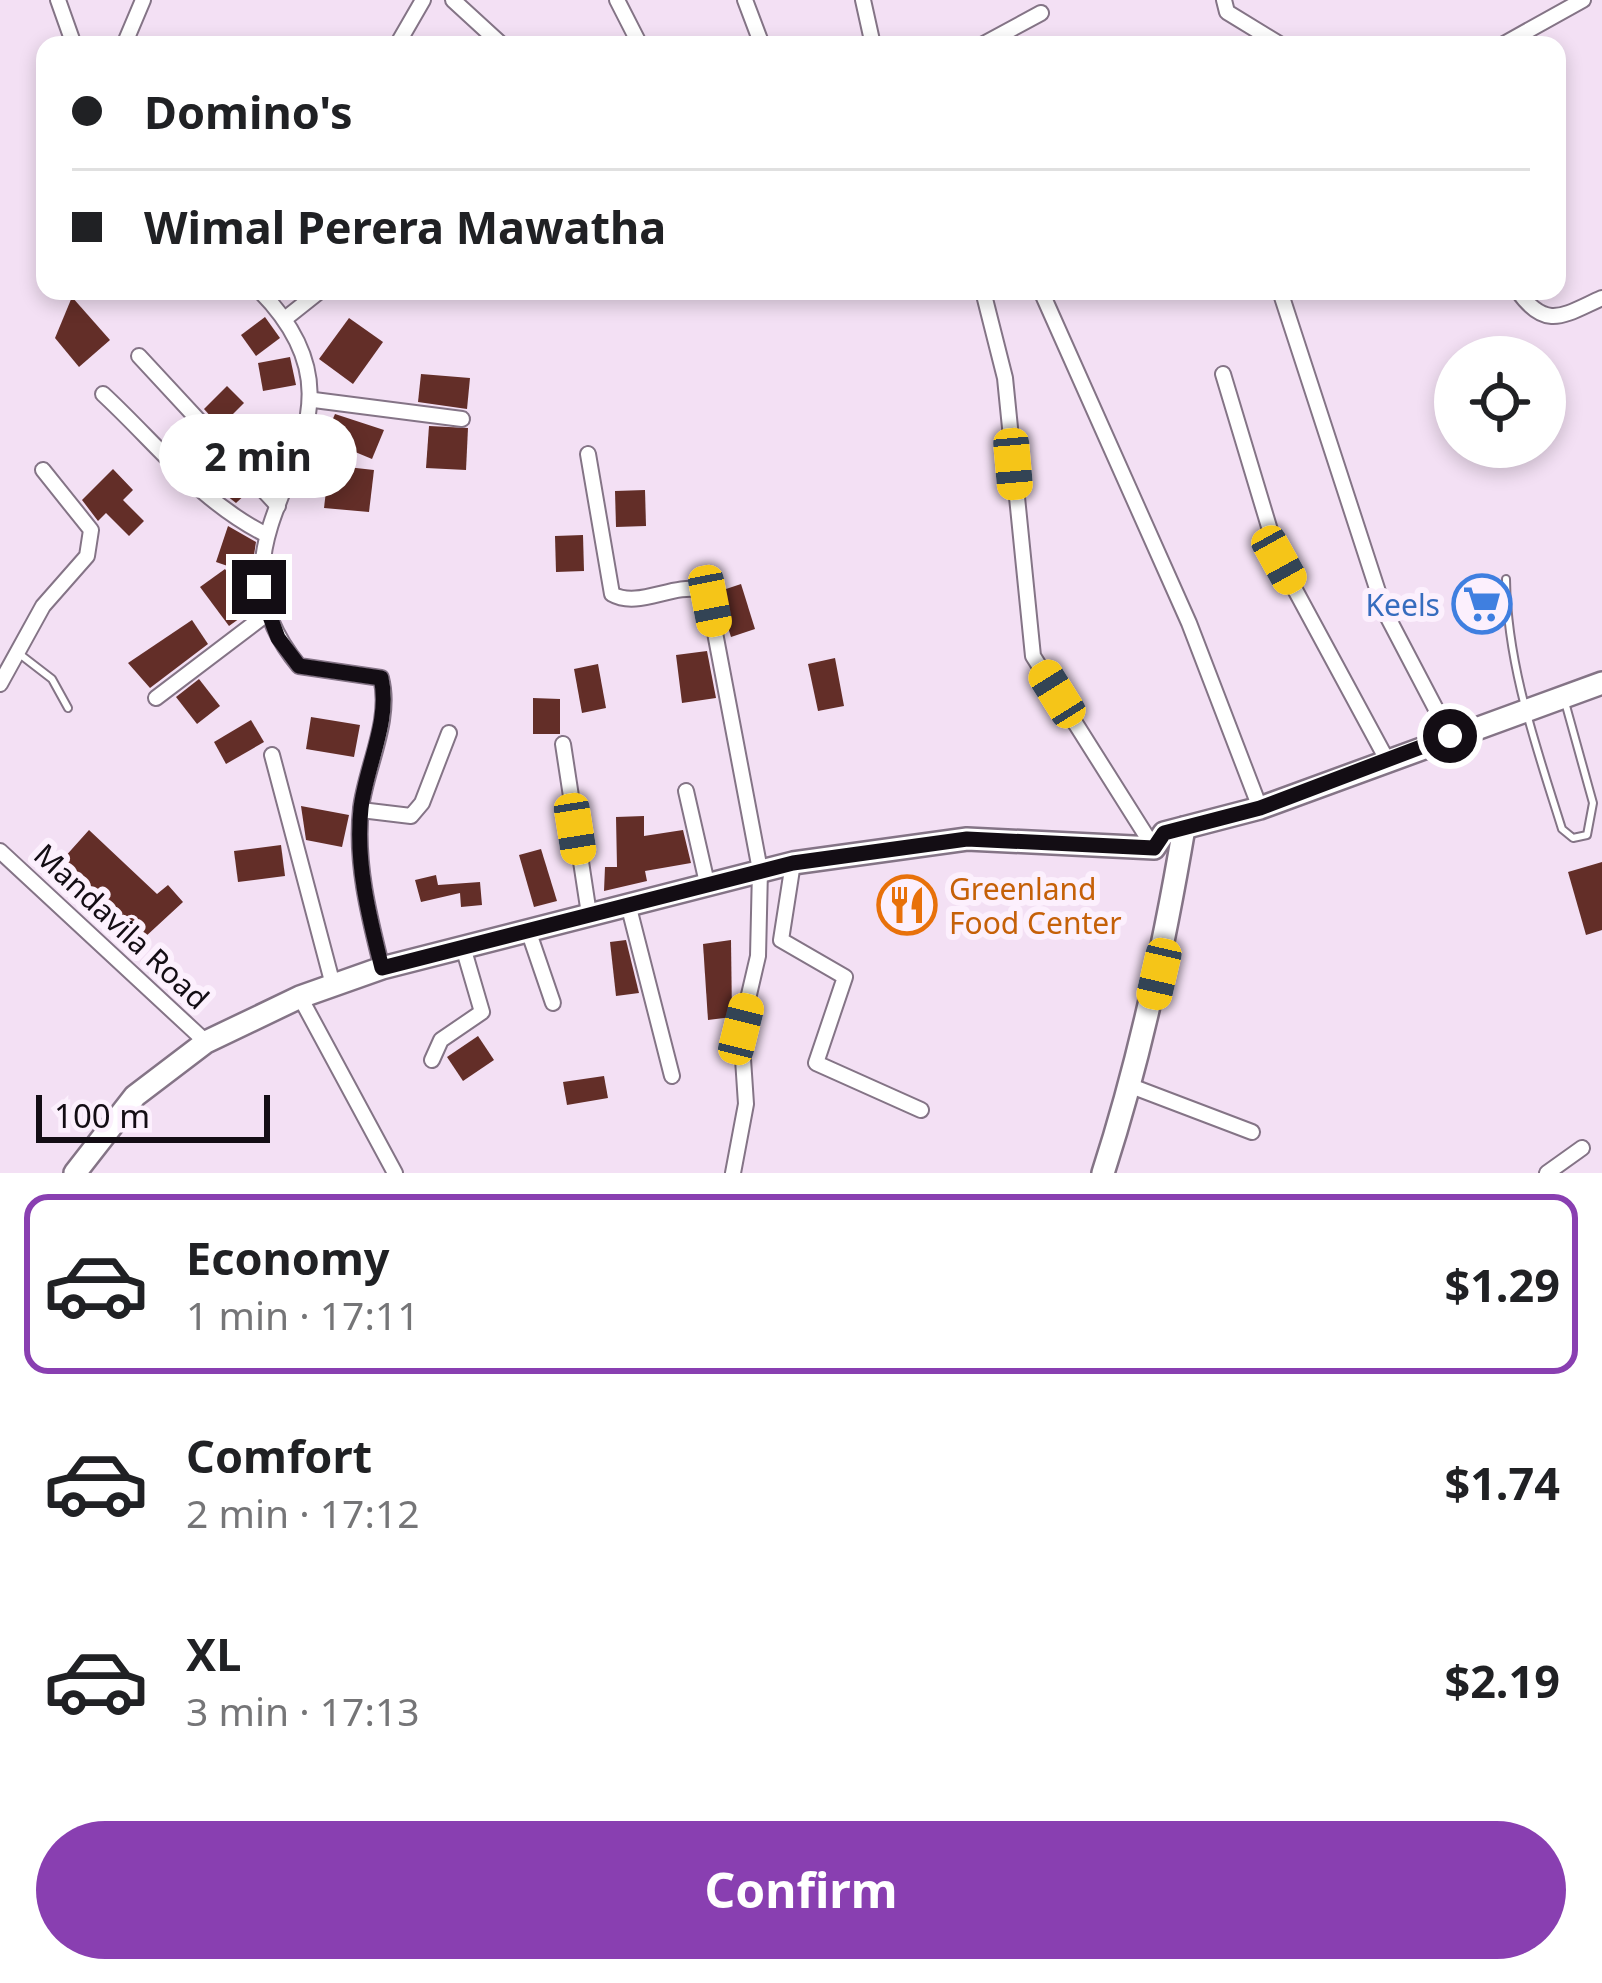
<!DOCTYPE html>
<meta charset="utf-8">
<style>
body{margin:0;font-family:"Noto Sans",sans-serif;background:#f2f2f2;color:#202124;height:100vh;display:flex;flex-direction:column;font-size:45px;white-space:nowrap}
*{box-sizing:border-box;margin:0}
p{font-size:39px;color:#757577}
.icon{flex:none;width:66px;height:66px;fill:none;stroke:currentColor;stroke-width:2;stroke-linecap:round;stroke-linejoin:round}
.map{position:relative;height:1173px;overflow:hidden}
.sheet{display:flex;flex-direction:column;background:#fff;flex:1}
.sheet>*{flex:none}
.top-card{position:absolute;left:36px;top:36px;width:1530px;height:264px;border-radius:24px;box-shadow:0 6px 18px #0003;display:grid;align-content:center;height:264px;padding:0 36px;background:#fff}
.controls{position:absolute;left:1434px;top:336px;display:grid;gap:24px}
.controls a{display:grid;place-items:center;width:132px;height:132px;border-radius:50%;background:#fff;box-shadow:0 6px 18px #0003;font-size:60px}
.scale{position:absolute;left:36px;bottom:30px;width:234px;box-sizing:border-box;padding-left:12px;border:6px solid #130d14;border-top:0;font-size:33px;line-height:42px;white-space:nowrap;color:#130d14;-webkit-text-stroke:9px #fcf0fd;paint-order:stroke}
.end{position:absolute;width:54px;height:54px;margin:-27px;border:15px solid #130d14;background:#fff;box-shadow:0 0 0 6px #fff}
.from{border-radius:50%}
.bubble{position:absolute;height:84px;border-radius:42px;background:#fff;box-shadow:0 6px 18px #0003;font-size:39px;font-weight:700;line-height:84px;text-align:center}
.car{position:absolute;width:36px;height:72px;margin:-36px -18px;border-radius:15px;box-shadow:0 0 9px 3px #0007;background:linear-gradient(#f5c518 24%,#345 0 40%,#f5c518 0 76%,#345 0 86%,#f5c518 0)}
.top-card b{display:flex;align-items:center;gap:42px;height:114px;font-size:45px}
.top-card b+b{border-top:3px solid #e0e0e0}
.top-card i{width:30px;height:30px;background:#202124}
ul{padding:21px 0 0;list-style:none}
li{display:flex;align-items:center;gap:36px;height:180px;margin:0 24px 18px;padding:0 12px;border:6px solid transparent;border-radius:24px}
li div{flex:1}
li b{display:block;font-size:45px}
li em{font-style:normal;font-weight:700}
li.selected{border-color:#893fb1}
li>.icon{width:108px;height:108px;stroke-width:1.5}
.primary-button{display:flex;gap:24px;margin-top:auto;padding:24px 36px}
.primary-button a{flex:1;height:138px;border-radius:72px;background:#893fb1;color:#fff;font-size:48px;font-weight:700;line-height:138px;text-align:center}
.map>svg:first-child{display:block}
.building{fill:#632e28}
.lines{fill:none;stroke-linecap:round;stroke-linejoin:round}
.service-casing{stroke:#847486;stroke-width:10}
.minor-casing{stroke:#847486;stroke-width:18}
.primary-casing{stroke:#847486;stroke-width:26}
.service{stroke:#fff;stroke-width:6}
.minor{stroke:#fff;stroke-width:14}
.primary{stroke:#fff;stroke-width:21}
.route{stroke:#130d14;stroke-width:15}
.labels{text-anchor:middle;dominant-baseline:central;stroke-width:12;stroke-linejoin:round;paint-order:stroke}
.shop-label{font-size:30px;fill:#366cbe;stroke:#fcf0fd;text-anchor:end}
.food-label{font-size:30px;fill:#c56008;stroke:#fcf0fd;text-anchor:start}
.street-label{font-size:30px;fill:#130d14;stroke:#fcf0fd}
</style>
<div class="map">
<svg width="1602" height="1173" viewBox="0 0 1602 1173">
<rect width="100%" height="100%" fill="#f3e0f4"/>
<g class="building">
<path d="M72 297 110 340 79 367 55 338Z"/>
<path d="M265 317 280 338 256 356 241 335Z"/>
<path d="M349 318 383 342 353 384 319 359Z"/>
<path d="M290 357 296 385 263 391 258 363Z"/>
<path d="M421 374 470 378 467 409 418 402Z"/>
<path d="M227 386 244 403 220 427 204 409Z"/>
<path d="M335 414 384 430 372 459 324 439Z"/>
<path d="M429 426 468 428 466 470 426 468Z"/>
<path d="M224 464 249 491 236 503 207 480Z"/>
<path d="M329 465 374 470 369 512 324 508Z"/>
<path d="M113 469 133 490 123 500 144 521 129 536 106 513 98 521 82 500Z"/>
<path d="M645 490 646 526 616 527 615 491Z"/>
<path d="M228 526 256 542 251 574 216 562Z"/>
<path d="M583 535 584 571 556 572 555 536Z"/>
<path d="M225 569 254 608 229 626 200 587Z"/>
<path d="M741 584 755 629 731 637 717 592Z"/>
<path d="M192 620 208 644 150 688 128 663Z"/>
<path d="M707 651 716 698 682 703 676 655Z"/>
<path d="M835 658 844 706 818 711 808 664Z"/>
<path d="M598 664 606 708 582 713 574 669Z"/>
<path d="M199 679 220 706 197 724 176 697Z"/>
<path d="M533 698 560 699V734H533Z"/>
<path d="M311 717 360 725 354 757 306 749Z"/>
<path d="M251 720 264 742 226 764 214 742Z"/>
<path d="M301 806 349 815 342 847 306 840Z"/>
<path d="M644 816V836L683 830 691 863 645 871 647 881 604 891 605 867H617L616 817Z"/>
<path d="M89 830 157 894 168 885 183 902 144 938 63 859Z"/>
<path d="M281 845 285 876 238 882 234 851Z"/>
<path d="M541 849 557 901 534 907 519 855Z"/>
<path d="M1602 862V930L1586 935 1568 872Z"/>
<path d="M436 875 438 885 480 882 482 905 461 907 460 893 421 902 415 880Z"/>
<path d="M626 940 639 993 616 996 610 942Z"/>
<path d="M731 940 732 1017 708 1020 703 944Z"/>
<path d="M478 1036 494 1060 463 1081 447 1057Z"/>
<path d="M604 1076 608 1098 567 1105 563 1082Z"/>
</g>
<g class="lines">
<defs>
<g id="service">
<path d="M1506 579C1507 665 1536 746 1562 829L1573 838 1587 835 1593 803 1565 702"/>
<path d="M17 652 52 679 68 708"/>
</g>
<g id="minor">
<path d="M58 0 74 45"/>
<path d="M453 0 502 45"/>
<path d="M617 0 640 45"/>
<path d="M745 0 762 45"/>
<path d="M863 0 873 45"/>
<path d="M1224 0 1227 12 1281 45"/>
<path d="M124 45 143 0"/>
<path d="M397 45 423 0"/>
<path d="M982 45 1041 13"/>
<path d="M1502 45 1583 0"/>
<path d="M260 291C403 436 179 521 299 666L381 678C392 720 366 767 361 808 355 862 369 916 382 968"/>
<path d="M983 291 1005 378 1033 656 1154 848"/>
<path d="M1041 291 1189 623 1260 808"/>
<path d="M1280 291 1384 610 1450 736"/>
<path d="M1518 291C1546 331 1564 315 1602 298"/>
<path d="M286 318 320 291"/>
<path d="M139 356 278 506"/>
<path d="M1223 374 1279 560 1386 758"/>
<path d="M103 394C157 444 200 502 267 535"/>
<path d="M314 400 462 419"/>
<path d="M588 454 612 594C638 609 673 583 701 590L709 601 760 870 758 956 741 1029 746 1104 733 1173"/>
<path d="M0 684 43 606 87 556 91 530 43 470"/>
<path d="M156 698 268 613"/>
<path d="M563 744 589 914"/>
<path d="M272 755 333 985"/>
<path d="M686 791 707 883"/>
<path d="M361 810 411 816 422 803 449 733"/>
<path d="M0 851 206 1042"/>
<path d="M793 863 781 940 845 977 816 1063 921 1110"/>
<path d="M628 904 672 1076"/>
<path d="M528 930 553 1003"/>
<path d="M300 997 395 1173"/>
<path d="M432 1060 441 1040 482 1012 463 947"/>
<path d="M1131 1086 1252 1132"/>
<path d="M1547 1173 1582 1148"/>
</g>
<g id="primary">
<path d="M75 1173 135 1096 206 1042 300 997 382 968 793 863 967 839 1154 848 1164 833 1260 808 1602 683"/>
<path d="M1103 1173C1140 1059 1164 946 1184 828"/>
</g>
</defs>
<use href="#service" class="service-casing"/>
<use href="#minor" class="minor-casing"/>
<use href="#primary" class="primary-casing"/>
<use href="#service" class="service"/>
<use href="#minor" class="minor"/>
<use href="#primary" class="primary"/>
</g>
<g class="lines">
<path class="route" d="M259 587 278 638 299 666 381 678C391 720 366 766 361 808 355 862 369 917 382 968L793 863 967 839 1154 848 1164 833 1260 808 1450 736"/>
</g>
<defs>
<symbol id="supermarket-ring" viewBox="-11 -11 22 22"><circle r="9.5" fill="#fcf0fd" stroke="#3f7fe0" stroke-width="1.5"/><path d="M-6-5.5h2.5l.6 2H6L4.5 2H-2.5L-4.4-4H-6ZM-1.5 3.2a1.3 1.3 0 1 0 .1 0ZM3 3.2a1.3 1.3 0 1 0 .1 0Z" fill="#3f7fe0"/></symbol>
<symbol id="restaurant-ring" viewBox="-11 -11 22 22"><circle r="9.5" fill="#fcf0fd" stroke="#e8710a" stroke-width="1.5"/><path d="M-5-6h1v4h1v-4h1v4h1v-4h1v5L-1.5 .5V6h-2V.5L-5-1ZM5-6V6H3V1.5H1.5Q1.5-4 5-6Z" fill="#e8710a"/></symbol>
</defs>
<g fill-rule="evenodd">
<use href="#supermarket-ring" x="1449" y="571" width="66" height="66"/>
<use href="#restaurant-ring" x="874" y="872" width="66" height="66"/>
</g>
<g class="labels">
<g class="shop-label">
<text x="1440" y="604">Keels</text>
</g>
<g class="food-label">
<text x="949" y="888">Greenland<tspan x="949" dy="34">Food Center</tspan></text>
</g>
<g class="street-label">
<text transform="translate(122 926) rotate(43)">Mandavila Road</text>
</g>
</g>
</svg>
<div class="controls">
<a><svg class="icon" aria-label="locate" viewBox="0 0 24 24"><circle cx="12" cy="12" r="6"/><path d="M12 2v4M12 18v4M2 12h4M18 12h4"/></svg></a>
</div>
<div class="scale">100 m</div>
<i class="end from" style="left:1450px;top:736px"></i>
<i class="end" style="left:259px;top:587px"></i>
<div class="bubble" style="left:159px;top:414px;width:198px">2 min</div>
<i class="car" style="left:1013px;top:464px;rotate:175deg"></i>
<i class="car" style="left:1279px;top:560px;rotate:151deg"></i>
<i class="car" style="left:710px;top:601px;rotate:169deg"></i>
<i class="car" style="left:1057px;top:694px;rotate:328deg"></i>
<i class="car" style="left:575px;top:829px;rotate:171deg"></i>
<i class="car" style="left:1159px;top:974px;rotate:193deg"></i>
<i class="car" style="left:741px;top:1029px;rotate:14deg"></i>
<div class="top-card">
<b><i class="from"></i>Domino's</b>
<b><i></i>Wimal Perera Mawatha</b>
</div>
</div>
<section class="sheet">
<ul>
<li class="selected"><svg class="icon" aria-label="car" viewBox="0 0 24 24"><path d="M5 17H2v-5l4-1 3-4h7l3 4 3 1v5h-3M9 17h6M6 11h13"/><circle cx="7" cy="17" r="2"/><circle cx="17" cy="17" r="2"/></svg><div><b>Economy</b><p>1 min · 17:11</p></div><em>$1.29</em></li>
<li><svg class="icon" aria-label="car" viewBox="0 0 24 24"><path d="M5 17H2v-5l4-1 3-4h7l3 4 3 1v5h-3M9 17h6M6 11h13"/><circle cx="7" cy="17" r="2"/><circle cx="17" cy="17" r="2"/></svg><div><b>Comfort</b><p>2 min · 17:12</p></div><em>$1.74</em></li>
<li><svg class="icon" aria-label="car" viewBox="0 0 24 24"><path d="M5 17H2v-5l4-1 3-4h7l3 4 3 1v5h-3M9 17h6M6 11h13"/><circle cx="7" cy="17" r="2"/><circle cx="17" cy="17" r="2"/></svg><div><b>XL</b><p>3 min · 17:13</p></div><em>$2.19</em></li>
</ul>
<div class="primary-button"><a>Confirm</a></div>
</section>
